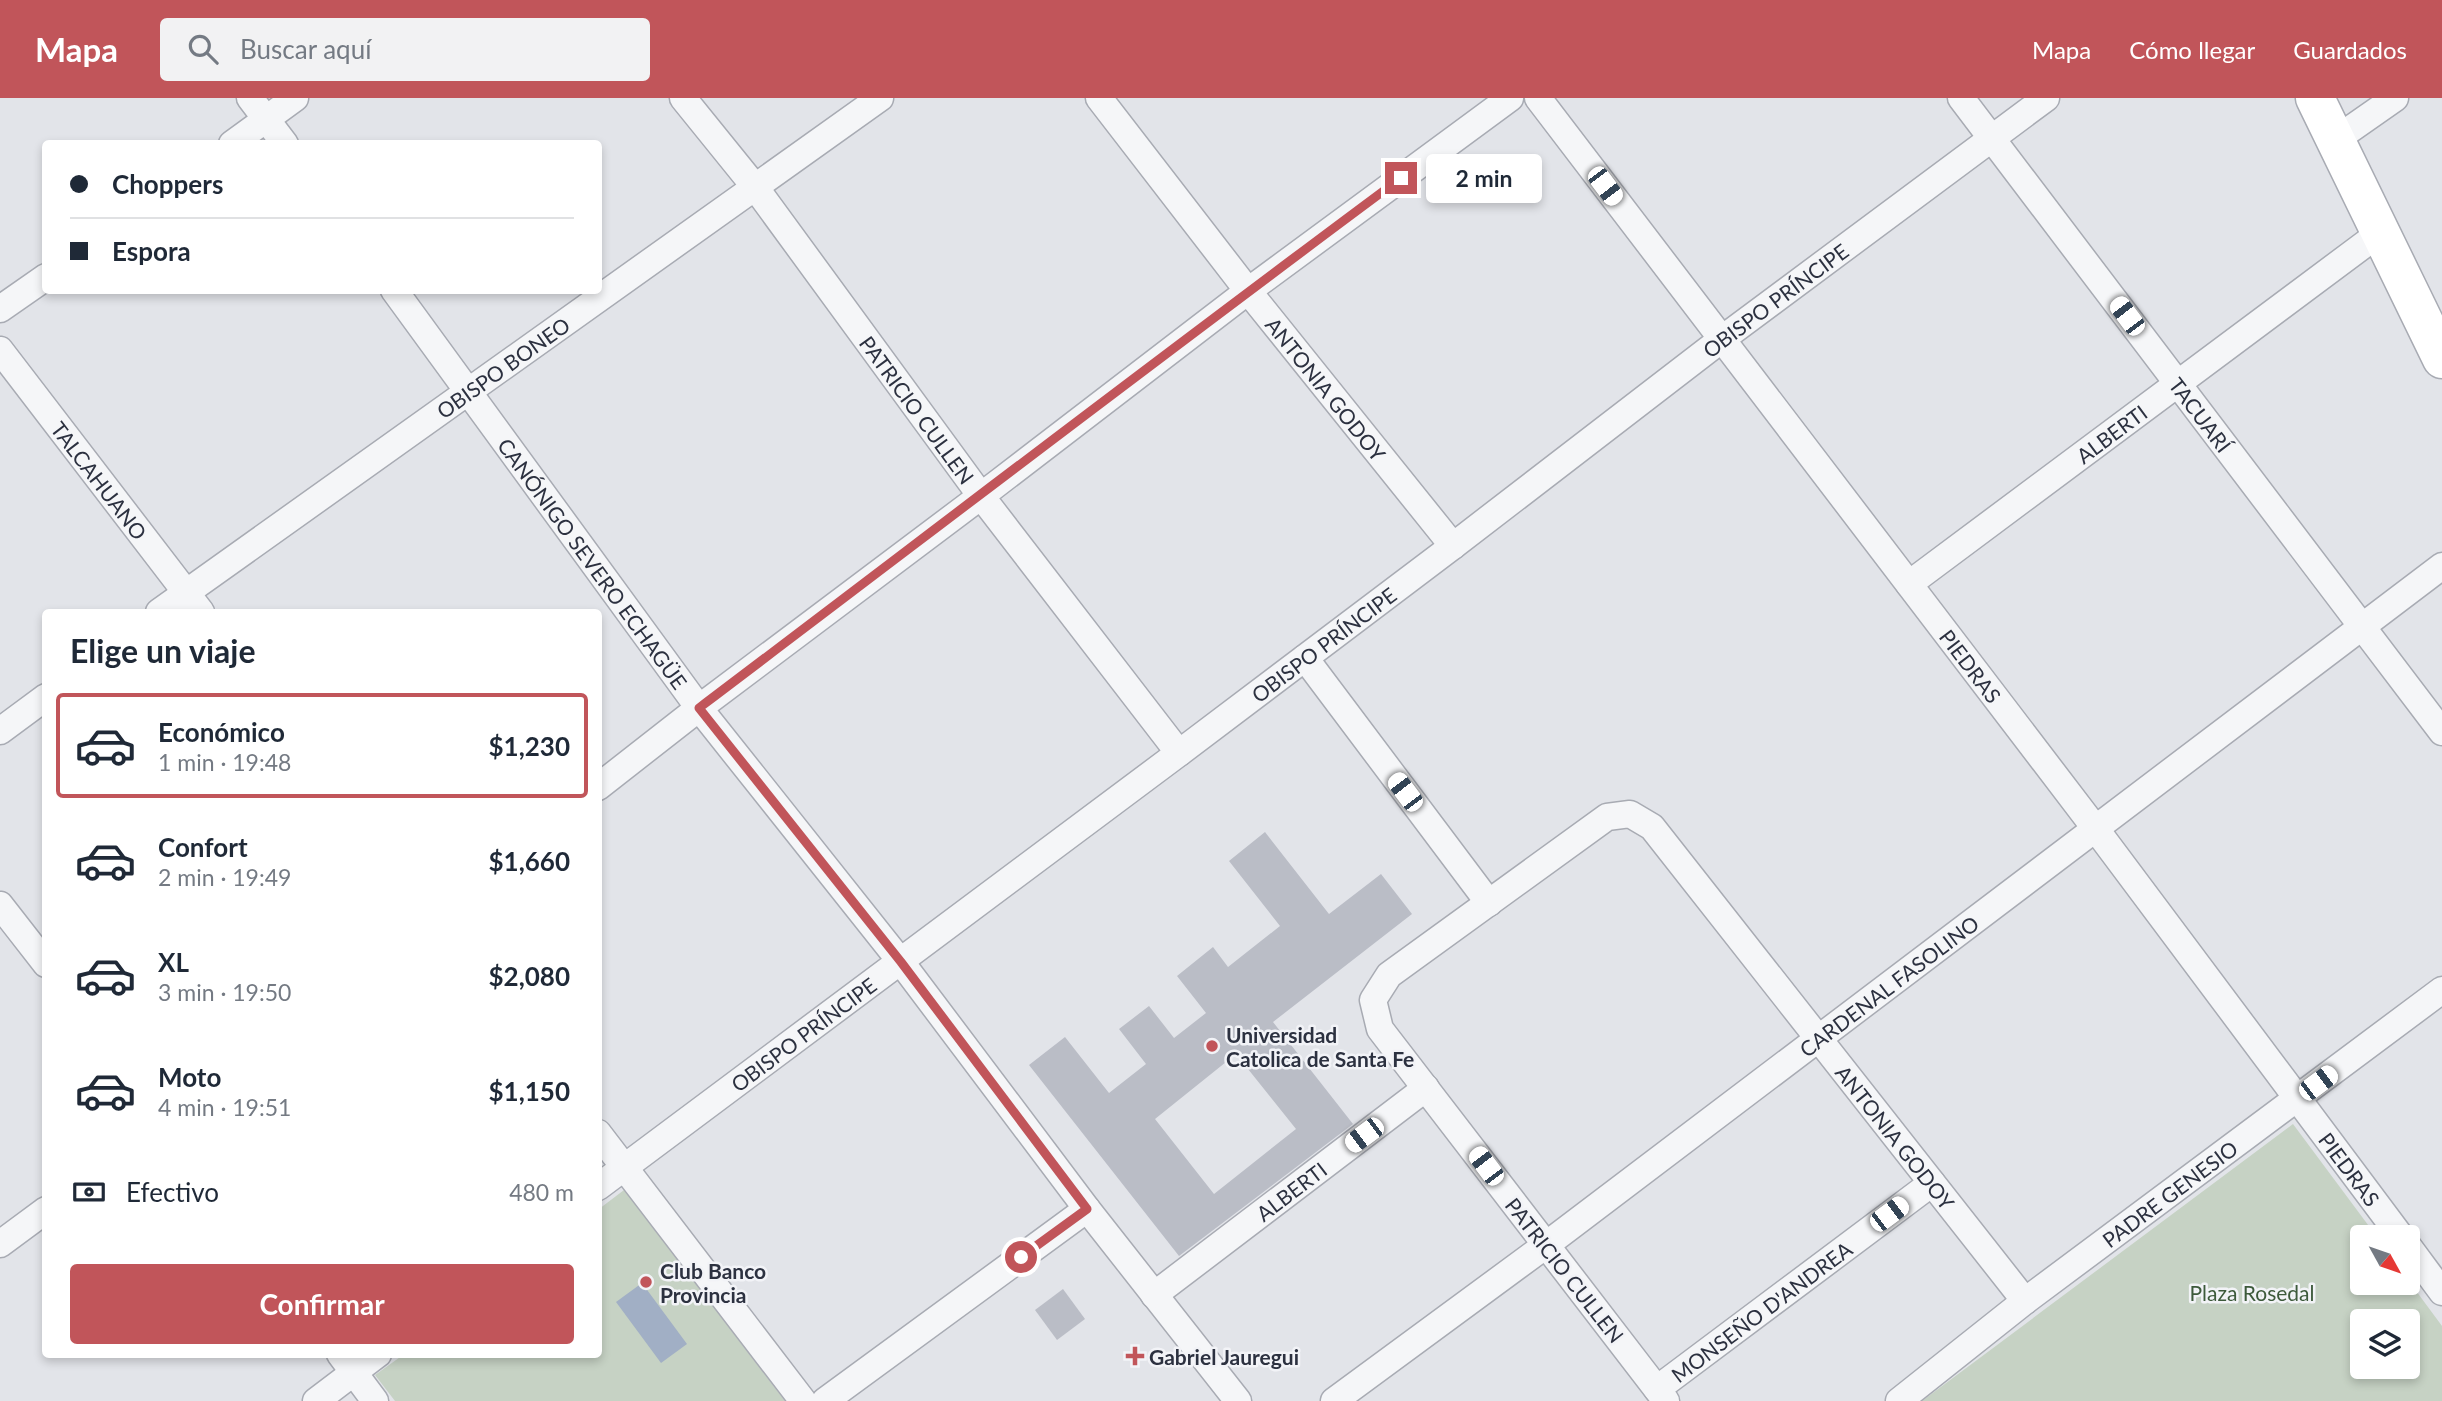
<!DOCTYPE html>
<html lang="es">
<meta charset="utf-8">
<style>
body{margin:0;font-family:Lato,sans-serif;background:#f2f2f3;color:#1f2937;height:100vh;display:flex;flex-direction:column;font-size:26px;white-space:nowrap}
*{box-sizing:border-box;margin:0}
p{font-size:23px;color:#747a83}
.icon{flex:none;width:38px;height:38px;fill:none;stroke:currentColor;stroke-width:2;stroke-linecap:round;stroke-linejoin:round}
.map{position:relative;flex:1;overflow:hidden}
.drawer{position:absolute;left:42px;top:511px;width:560px;height:749px;display:flex;flex-direction:column;background:#fff;border-radius:7px;box-shadow:0 4px 10px #0003}
.drawer>*{flex:none}
.top-card{position:absolute;left:42px;top:42px;width:560px;height:154px;border-radius:7px;box-shadow:0 4px 10px #0003;display:grid;align-content:center;height:154px;padding:0 28px;background:#fff}
.needle{width:46px;rotate:130deg}
.buttons{position:absolute;left:2350px;top:1127px;display:grid;gap:14px}
.buttons a{display:grid;place-items:center;width:70px;height:70px;border-radius:7px;background:#fff;box-shadow:0 4px 10px #0003;font-size:35px}
.end{position:absolute;width:32px;height:32px;margin:-16px;border:9px solid #c1555a;background:#fff;box-shadow:0 0 0 4px #fff}
.from{border-radius:50%}
.bubble{position:absolute;height:49px;border-radius:7px;background:#fff;box-shadow:0 4px 10px #0003;font-size:23px;font-weight:700;line-height:49px;text-align:center}
.car{position:absolute;width:21px;height:42px;margin:-21px -10px;border-radius:9px;box-shadow:0 0 5px 2px #0007;background:linear-gradient(#fff 24%,#345 0 40%,#fff 0 76%,#345 0 86%,#fff 0)}
.top-card b{display:flex;align-items:center;gap:24px;height:66px;font-size:26px}
.top-card b+b{border-top:2px solid #e0e1e3}
.top-card i{width:18px;height:18px;background:#1f2937}
ul{padding:0;list-style:none}
li{display:flex;align-items:center;gap:21px;height:105px;margin:0 14px 10px;padding:0 14px;border:4px solid transparent;border-radius:7px}
li div{flex:1}
li b{display:block;font-size:26px}
li em{font-style:normal;font-weight:700}
li.selected{border-color:#c1555a}
li>.icon{width:63px;height:63px;stroke-width:1.5}
h2{padding:0 28px;font-size:32px;line-height:84px}
.pay{display:flex;align-items:center;gap:18px;height:77px;padding:0 28px;font-size:26px}
.pay p{margin-inline-start:auto}
.cta{display:flex;gap:14px;margin-top:auto;padding:14px 28px}
.cta a{flex:1;height:80px;border-radius:7px;background:#c1555a;color:#fff;font-size:28px;font-weight:700;line-height:80px;text-align:center}
header{display:flex;align-items:center;gap:42px;box-sizing:border-box;height:98px;padding:0 35px;background:#c1555a;color:#fff}
header strong{font-size:33px}
nav{display:flex;gap:38px;margin-inline-start:auto;font-size:24px}
.search{width:490px;height:63px;background:#f2f2f3;display:flex;align-items:center;gap:18px;box-sizing:border-box;padding:0 24px;border-radius:7px;color:#747a83;font-size:26px}
.map>svg:first-child{display:block}
.green{fill:#c6d2c4;fill-rule:evenodd}
.water{fill:#a1afc5}
.building{fill:#babdc6;fill-rule:evenodd}
.lines{fill:none;stroke-linecap:round;stroke-linejoin:round}
.street-casing{stroke:#a8abb3;stroke-width:29}
.secondary-casing{stroke:#a8abb3;stroke-width:41}
.street{stroke:#f5f6f8;stroke-width:26}
.secondary{stroke:#fff;stroke-width:38}
.route{stroke:#c1555a;stroke-width:9}
.poi-dot{fill:#c1555a;stroke:#f2f3f7;stroke-width:2.5}
.labels{text-anchor:middle;dominant-baseline:central;stroke-width:5;stroke-linejoin:round;paint-order:stroke}
.street-label{font-size:21px;fill:#2c3140;stroke:#f2f3f7}
.poi-label{font-size:21px;font-weight:bold;fill:#2c3140;stroke:#f2f3f7;text-anchor:start}
.park-label{font-size:21px;fill:#3d5a3b;stroke:#f2f3f7}
</style>
<header>
<strong>Mapa</strong>
<div class="search"><svg class="icon" aria-label="search" viewBox="0 0 24 24"><circle cx="10" cy="10" r="6"/><path d="M15 15l6 6"/></svg>Buscar aquí</div>
<nav><a>Mapa</a><a>Cómo llegar</a><a>Guardados</a></nav>
</header>
<div class="map">
<svg width="2442" height="1303" viewBox="0 0 2442 1303">
<rect width="100%" height="100%" fill="#e2e4e9"/>
<g class="green">
<path d="M2293 1026 2377 1139H2362V1185H2408V1182L2442 1228V1303H1922ZM2362 1223H2408V1269H2362Z"/>
<path d="M624 1092 785 1303H395L375 1277 403 1257 598 1256 599 1111Z"/>
</g>
<path class="water" d="M642 1185 687 1246 661 1265 616 1204Z"/>
<g class="building">
<path d="M1265 734 1329 816 1381 776 1412 816 1273 924 1353 1026 1179 1158 1029 967 1065 939 1109 995 1146 966 1119 931 1149 908 1174 940 1206 915 1177 878 1213 849 1228 869 1280 828 1229 763ZM1236 956 1296 1031 1214 1096 1155 1021Z"/>
<path d="M1063 1191 1085 1221 1057 1242 1035 1212Z"/>
</g>
<g class="lines">
<defs>
<g id="street">
<path d="M250 0 285 46"/>
<path id="s1" d="M683 0 755 89 981 398 1179 655"/>
<path id="s2" d="M1099 0 1248 193 1453 448"/>
<path id="s3" d="M1538 0 2095 730 2401 1139"/>
<path id="s4" d="M1961 0 2442 634"/>
<path d="M2335 42 2395 0"/>
<path d="M232 46 295 0"/>
<path id="s5" d="M394 192 699 610 901 864 1087 1111 1238 1303"/>
<path d="M0 211 46 179"/>
<path id="s6" d="M0 252 201 514"/>
<path id="s7" d="M1909 486 2381 134"/>
<path id="s8" d="M159 514 880 0"/>
<path d="M1305 560 1489 805"/>
<path d="M0 633 46 599"/>
<path d="M598 689 699 610 981 398 1248 193 1510 0"/>
<path d="M0 807 46 866"/>
<path d="M598 1035 803 1303"/>
<path id="s9" d="M598 1089 1179 655 1453 448 1722 241 2046 0"/>
<path d="M0 1146 46 1112"/>
<path d="M2408 1148 2442 1194"/>
<path id="s10" d="M1154 1197 1426 990"/>
<path d="M340 1256 375 1303"/>
<path id="s11" d="M1657 1291 1932 1085"/>
<path d="M316 1303 378 1256"/>
<path d="M825 1303 1087 1111"/>
<path id="s12" d="M1334 1303 1546 1147 2442 468"/>
<path id="s13" d="M1666 1303 1380 931 1373 902 1389 877 1607 719 1630 716 1652 729 2025 1203"/>
<path id="s14" d="M1899 1303 2025 1203 2442 892"/>
</g>
<path id="secondary" d="M2315 0 2442 261"/>
</defs>
<use href="#street" class="street-casing"/>
<use href="#secondary" class="secondary-casing"/>
<use href="#street" class="street"/>
<use href="#secondary" class="secondary"/>
</g>
<g class="lines">
<path class="route" d="M1021 1159 1087 1111 901 864 699 610C933 433 1165 255 1401 80"/>
</g>
<g class="poi-dot">
<circle cx="1212" cy="948" r="7"/>
<circle cx="646" cy="1184" r="7"/>
<path d="M1131.5 1247.5h7v7h7v7h-7v7h-7v-7h-7v-7h7z"/>
</g>
<g class="labels">
<g class="street-label">
<text stroke="none"><textPath href="#s9" startOffset="1474">OBISPO PRÍNCIPE</textPath></text>
<text stroke="none"><textPath href="#s8" startOffset="422">OBISPO BONEO</textPath></text>
<text stroke="none"><textPath href="#s2" startOffset="369">ANTONIA GODOY</textPath></text>
<text stroke="none"><textPath href="#s1" startOffset="390">PATRICIO CULLEN</textPath></text>
<text stroke="none"><textPath href="#s4" startOffset="397">TACUARÍ</textPath></text>
<text stroke="none"><textPath href="#s7" startOffset="252">ALBERTI</textPath></text>
<text stroke="none"><textPath href="#s6" startOffset="164">TALCAHUANO</textPath></text>
<text stroke="none"><textPath href="#s5" startOffset="338">CANÓNIGO SEVERO ECHAGÜE</textPath></text>
<text stroke="none"><textPath href="#s9" startOffset="906">OBISPO PRÍNCIPE</textPath></text>
<text stroke="none"><textPath href="#s3" startOffset="714">PIEDRAS</textPath></text>
<text stroke="none"><textPath href="#s12" startOffset="693">CARDENAL FASOLINO</textPath></text>
<text stroke="none"><textPath href="#s9" startOffset="256">OBISPO PRÍNCIPE</textPath></text>
<text stroke="none"><textPath href="#s13" startOffset="1241">ANTONIA GODOY</textPath></text>
<text stroke="none"><textPath href="#s3" startOffset="1344">PIEDRAS</textPath></text>
<text stroke="none"><textPath href="#s10" startOffset="172">ALBERTI</textPath></text>
<text stroke="none"><textPath href="#s14" startOffset="341">PADRE GENESIO</textPath></text>
<text transform="translate(1565 1172) rotate(52)">PATRICIO CULLEN</text>
<text stroke="none"><textPath href="#s11" startOffset="130">MONSEÑO D'ANDREA</textPath></text>
</g>
<g class="poi-label">
<text x="1226" y="936">Universidad<tspan x="1226" dy="24">Catolica de Santa Fe</tspan></text>
<text x="660" y="1172">Club Banco<tspan x="660" dy="24">Provincia</tspan></text>
<text x="1149" y="1258">Gabriel Jauregui</text>
</g>
<g class="park-label">
<text x="2252" y="1194">Plaza Rosedal</text>
</g>
</g>
</svg>
<div class="buttons">
<a><svg class="needle" viewBox="-14 -14 28 28"><path d="M0-13l5 13h-10z" fill="#e53935"/><path d="M0 13l5-13h-10z" fill="#747a83"/></svg></a>
<a><svg class="icon" aria-label="layers" viewBox="0 0 24 24"><path d="M12 4l9 5-9 5-9-5zM3 14l9 5 9-5"/></svg></a>
</div>
<i class="end from" style="left:1021px;top:1159px"></i>
<i class="end" style="left:1401px;top:80px"></i>
<div class="bubble" style="left:1426px;top:56px;width:116px">2 min</div>
<i class="car" style="left:1605px;top:88px;rotate:143deg"></i>
<i class="car" style="left:2127px;top:218px;rotate:323deg"></i>
<i class="car" style="left:1405px;top:694px;rotate:323deg"></i>
<i class="car" style="left:2318px;top:985px;rotate:53deg"></i>
<i class="car" style="left:1364px;top:1037px;rotate:233deg"></i>
<i class="car" style="left:1486px;top:1068px;rotate:323deg"></i>
<i class="car" style="left:1889px;top:1116px;rotate:53deg"></i>
<div class="top-card">
<b><i class="from"></i>Choppers</b>
<b><i></i>Espora</b>
</div>
<section class="drawer">
<h2>Elige un viaje</h2>
<ul>
<li class="selected"><svg class="icon" aria-label="car" viewBox="0 0 24 24"><path d="M5 17H2v-5l4-1 3-4h7l3 4 3 1v5h-3M9 17h6M6 11h13"/><circle cx="7" cy="17" r="2"/><circle cx="17" cy="17" r="2"/></svg><div><b>Económico</b><p>1 min · 19:48</p></div><em>$1,230</em></li>
<li><svg class="icon" aria-label="car" viewBox="0 0 24 24"><path d="M5 17H2v-5l4-1 3-4h7l3 4 3 1v5h-3M9 17h6M6 11h13"/><circle cx="7" cy="17" r="2"/><circle cx="17" cy="17" r="2"/></svg><div><b>Confort</b><p>2 min · 19:49</p></div><em>$1,660</em></li>
<li><svg class="icon" aria-label="car" viewBox="0 0 24 24"><path d="M5 17H2v-5l4-1 3-4h7l3 4 3 1v5h-3M9 17h6M6 11h13"/><circle cx="7" cy="17" r="2"/><circle cx="17" cy="17" r="2"/></svg><div><b>XL</b><p>3 min · 19:50</p></div><em>$2,080</em></li>
<li><svg class="icon" aria-label="car" viewBox="0 0 24 24"><path d="M5 17H2v-5l4-1 3-4h7l3 4 3 1v5h-3M9 17h6M6 11h13"/><circle cx="7" cy="17" r="2"/><circle cx="17" cy="17" r="2"/></svg><div><b>Moto</b><p>4 min · 19:51</p></div><em>$1,150</em></li>
</ul>
<div class="pay"><svg class="icon" aria-label="cash" viewBox="0 0 24 24"><path d="M3 7h18v10H3z"/><circle cx="12" cy="12" r="2"/></svg>Efectivo<p>480 m</p></div>
<div class="cta"><a>Confirmar</a></div>
</section>
</div>
